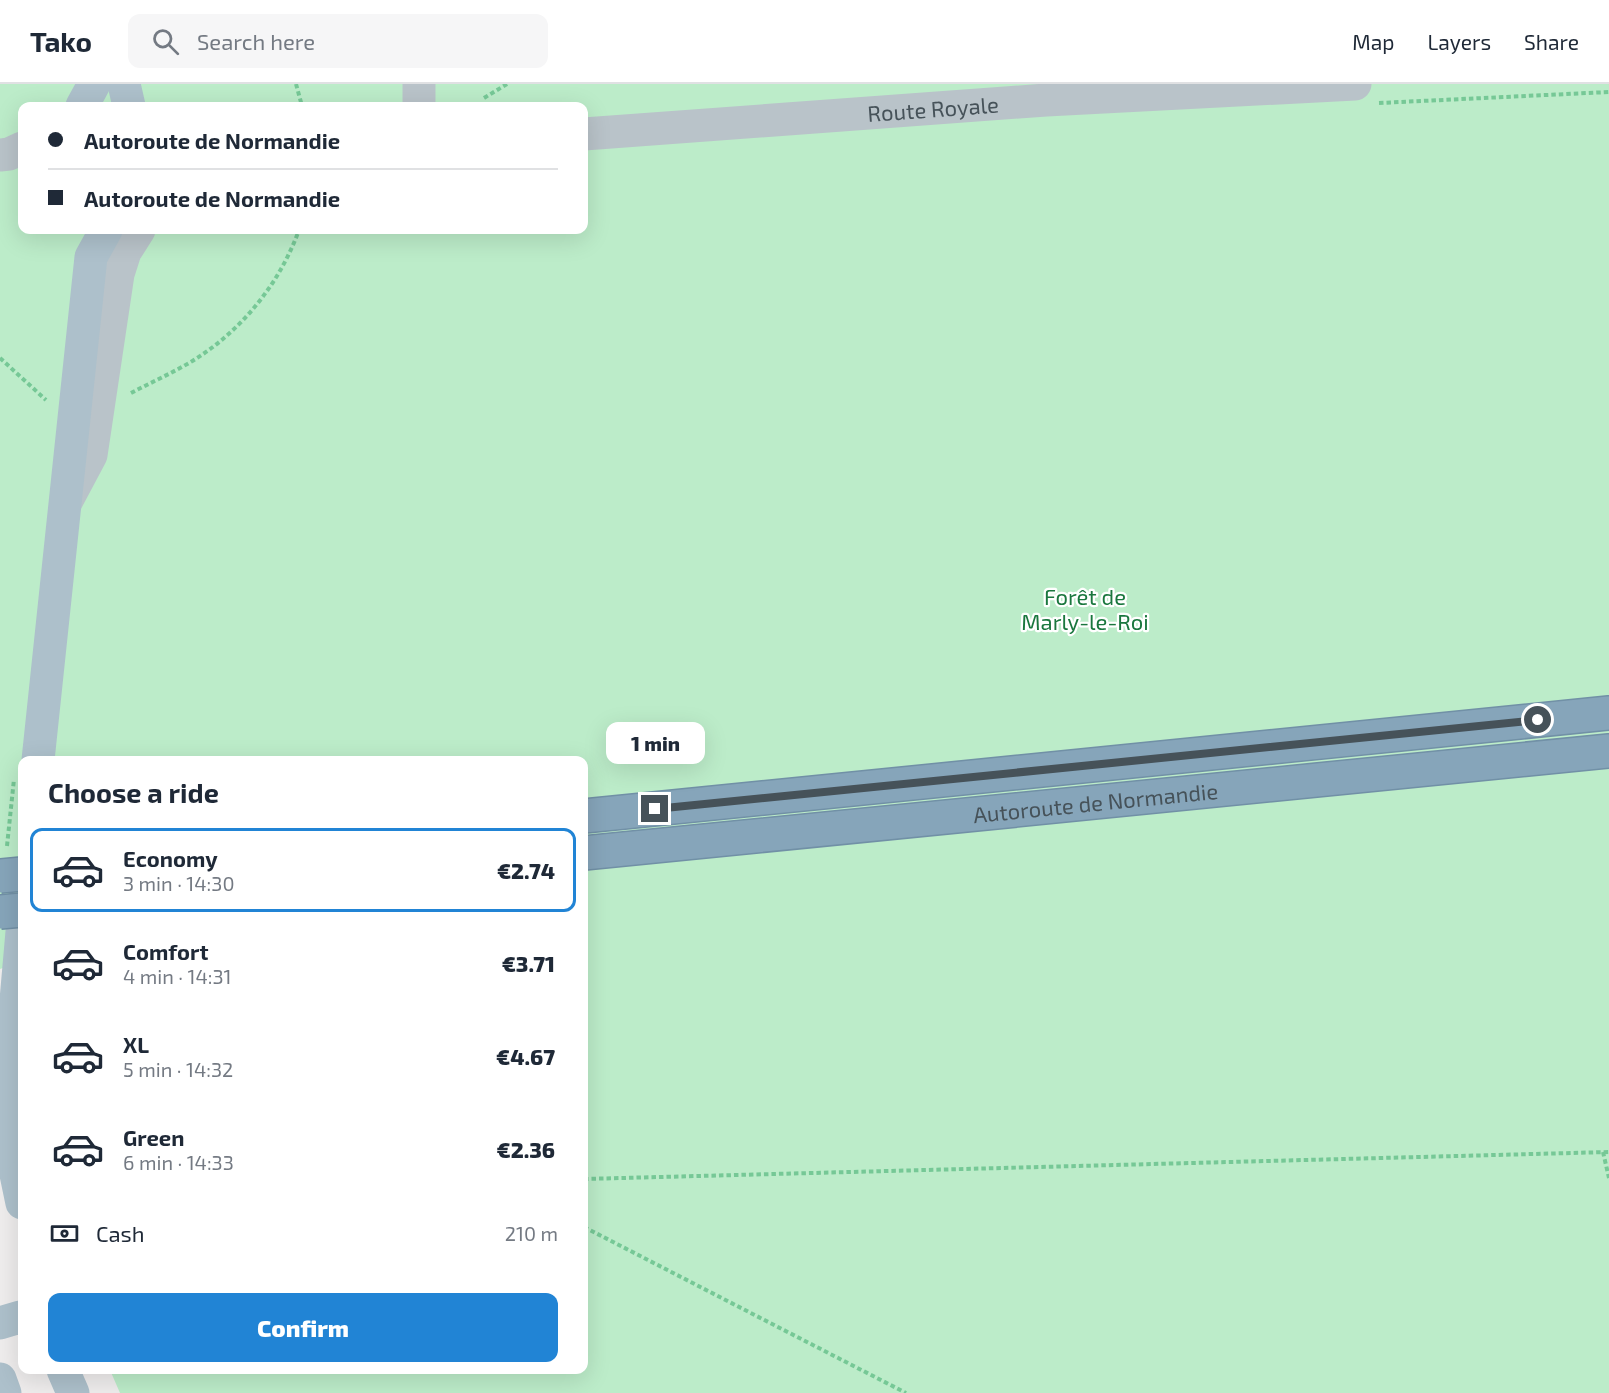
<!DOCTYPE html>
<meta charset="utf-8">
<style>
body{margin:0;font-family:"Exo 2",sans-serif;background:#f6f6f7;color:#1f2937;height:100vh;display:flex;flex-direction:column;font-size:22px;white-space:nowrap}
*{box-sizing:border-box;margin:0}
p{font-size:20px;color:#747a83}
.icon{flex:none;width:33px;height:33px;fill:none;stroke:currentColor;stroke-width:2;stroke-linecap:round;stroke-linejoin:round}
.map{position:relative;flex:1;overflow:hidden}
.drawer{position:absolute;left:18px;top:672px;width:570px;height:618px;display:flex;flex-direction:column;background:#fff;border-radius:12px;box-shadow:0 6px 24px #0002}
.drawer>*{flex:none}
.hud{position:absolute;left:18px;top:18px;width:570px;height:132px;border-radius:12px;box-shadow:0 6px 24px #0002;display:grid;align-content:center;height:132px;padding:0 30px;background:#fff}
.end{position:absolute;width:27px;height:27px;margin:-14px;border:8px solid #465259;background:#fff;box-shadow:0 0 0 3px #fff}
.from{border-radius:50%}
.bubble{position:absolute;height:42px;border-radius:12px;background:#fff;box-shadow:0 6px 24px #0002;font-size:20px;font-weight:800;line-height:42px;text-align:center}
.hud b{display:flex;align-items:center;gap:21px;height:57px;font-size:22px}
.hud b+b{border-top:2px solid #e0e1e3}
.hud i{width:15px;height:15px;background:#1f2937}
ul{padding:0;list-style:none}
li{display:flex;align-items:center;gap:18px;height:84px;margin:0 12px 9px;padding:0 18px;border:3px solid transparent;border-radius:12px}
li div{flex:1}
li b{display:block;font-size:22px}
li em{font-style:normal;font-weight:800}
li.selected{border-color:#2184d5}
li>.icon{width:54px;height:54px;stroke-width:1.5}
h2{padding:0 30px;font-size:27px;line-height:72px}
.pay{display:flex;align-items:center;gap:15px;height:66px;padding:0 30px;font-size:22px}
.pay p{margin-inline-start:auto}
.primary-button{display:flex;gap:12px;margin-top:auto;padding:12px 30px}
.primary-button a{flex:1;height:69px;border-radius:12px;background:#2184d5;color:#fff;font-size:24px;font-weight:800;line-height:69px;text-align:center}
header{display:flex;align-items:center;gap:36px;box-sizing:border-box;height:84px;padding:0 30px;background:#fff;border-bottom:2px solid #e0e1e3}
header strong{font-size:28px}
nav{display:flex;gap:33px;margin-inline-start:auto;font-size:21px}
.search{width:420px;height:54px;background:#f6f6f7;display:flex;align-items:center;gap:15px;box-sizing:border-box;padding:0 21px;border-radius:12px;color:#747a83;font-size:22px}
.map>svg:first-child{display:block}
.green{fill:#bcecc9;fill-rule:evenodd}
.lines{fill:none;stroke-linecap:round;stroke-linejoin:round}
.highway-casing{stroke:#7190a6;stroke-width:36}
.path{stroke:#76c896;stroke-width:4;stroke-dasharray:4.5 3;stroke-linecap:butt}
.minor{stroke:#b9c3c9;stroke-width:33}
.major{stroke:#adc0cb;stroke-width:33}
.highway{stroke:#86a5ba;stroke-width:33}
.highway-bridge-casing{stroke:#7190a6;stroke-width:36;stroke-linecap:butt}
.highway-bridge{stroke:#86a5ba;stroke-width:33}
.route{stroke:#465259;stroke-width:8}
.labels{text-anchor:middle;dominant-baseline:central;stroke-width:4.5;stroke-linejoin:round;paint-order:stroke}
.street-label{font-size:22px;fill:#465259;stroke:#fff}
.park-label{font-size:22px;fill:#1a773e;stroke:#fff}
</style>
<header>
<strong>Tako</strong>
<div class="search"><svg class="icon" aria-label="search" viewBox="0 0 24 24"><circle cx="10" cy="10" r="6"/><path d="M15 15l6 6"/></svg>Search here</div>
<nav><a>Map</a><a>Layers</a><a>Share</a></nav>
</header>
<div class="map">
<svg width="1609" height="1309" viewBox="0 0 1609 1309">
<rect width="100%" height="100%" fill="#efeded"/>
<path class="green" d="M0 0H1609V1309H120L110 1286H584V676H22V877L0 885ZM22 22H584V146H22Z"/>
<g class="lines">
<defs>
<g id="highway">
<path d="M584 732 1609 629"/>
<path id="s2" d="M584 769 1609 667"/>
</g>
</defs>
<use href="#highway" class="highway-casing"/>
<g class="path">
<path d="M296 0 302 22"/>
<path d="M484 14 507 0"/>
<path d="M1379 19 1609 8"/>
<path d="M0 274 46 316"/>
<path d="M131 309C150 299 170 290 189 279 240 249 279 201 299 146"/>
<path d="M7 762 14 695"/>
<path d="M1603 1068 1609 1094"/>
<path d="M584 1095 1609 1068"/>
<path d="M584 1143 906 1309"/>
</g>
<g class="minor">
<path d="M419 22V0"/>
<path id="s1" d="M584 50 1046 16 1355 0"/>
<path d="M0 71 9 70 22 64"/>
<path d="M66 418 91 371 118 190 125 168 139 146"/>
</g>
<g class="major">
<path d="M124 0 129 22"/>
<path d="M82 22 94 0"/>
<path d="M38 676 91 173 106 146"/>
<path d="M6 1043 22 1119"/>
<path d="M0 1070 5 1041 22 848"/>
<path d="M0 1239 20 1233 22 1235"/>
<path d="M63 1286 73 1309"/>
<path d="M0 1295 5 1309"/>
</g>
<use href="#highway" class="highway"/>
<defs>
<g id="highway-bridge">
<path d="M0 792 22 790"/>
<path d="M0 828 22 826"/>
</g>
</defs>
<use href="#highway-bridge" class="highway-bridge-casing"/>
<use href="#highway-bridge" class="highway-bridge"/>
</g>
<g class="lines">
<path class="route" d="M655 725 1538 636"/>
</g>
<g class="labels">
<g class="street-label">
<text stroke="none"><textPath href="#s1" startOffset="350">Route Royale</textPath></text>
<text stroke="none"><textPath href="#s2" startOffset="514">Autoroute de Normandie</textPath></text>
</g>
<g class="park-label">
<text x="1085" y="512">Forêt de<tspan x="1085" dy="25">Marly-le-Roi</tspan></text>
</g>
</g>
</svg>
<i class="end from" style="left:1538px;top:636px"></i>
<i class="end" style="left:655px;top:725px"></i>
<div class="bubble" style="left:606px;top:638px;width:99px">1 min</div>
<div class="hud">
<b><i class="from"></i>Autoroute de Normandie</b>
<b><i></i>Autoroute de Normandie</b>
</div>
<section class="drawer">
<h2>Choose a ride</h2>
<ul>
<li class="selected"><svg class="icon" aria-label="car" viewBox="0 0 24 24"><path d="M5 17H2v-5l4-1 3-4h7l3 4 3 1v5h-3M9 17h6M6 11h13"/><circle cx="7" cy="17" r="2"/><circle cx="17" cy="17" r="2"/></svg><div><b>Economy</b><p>3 min · 14:30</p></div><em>€2.74</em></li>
<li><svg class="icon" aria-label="car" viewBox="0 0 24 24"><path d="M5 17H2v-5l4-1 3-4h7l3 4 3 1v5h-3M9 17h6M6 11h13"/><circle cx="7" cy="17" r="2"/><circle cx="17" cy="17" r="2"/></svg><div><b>Comfort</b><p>4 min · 14:31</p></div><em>€3.71</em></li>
<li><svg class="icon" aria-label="car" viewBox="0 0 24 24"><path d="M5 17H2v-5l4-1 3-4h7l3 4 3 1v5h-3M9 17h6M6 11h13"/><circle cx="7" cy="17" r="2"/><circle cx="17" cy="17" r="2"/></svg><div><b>XL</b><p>5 min · 14:32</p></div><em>€4.67</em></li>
<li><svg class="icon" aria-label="car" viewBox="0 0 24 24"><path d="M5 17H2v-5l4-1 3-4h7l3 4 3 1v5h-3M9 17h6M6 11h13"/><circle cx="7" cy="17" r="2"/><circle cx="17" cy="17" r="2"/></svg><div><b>Green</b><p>6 min · 14:33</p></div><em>€2.36</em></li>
</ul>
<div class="pay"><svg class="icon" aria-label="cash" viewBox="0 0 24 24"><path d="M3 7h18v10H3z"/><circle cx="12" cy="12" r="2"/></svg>Cash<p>210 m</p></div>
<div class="primary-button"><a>Confirm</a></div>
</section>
</div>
